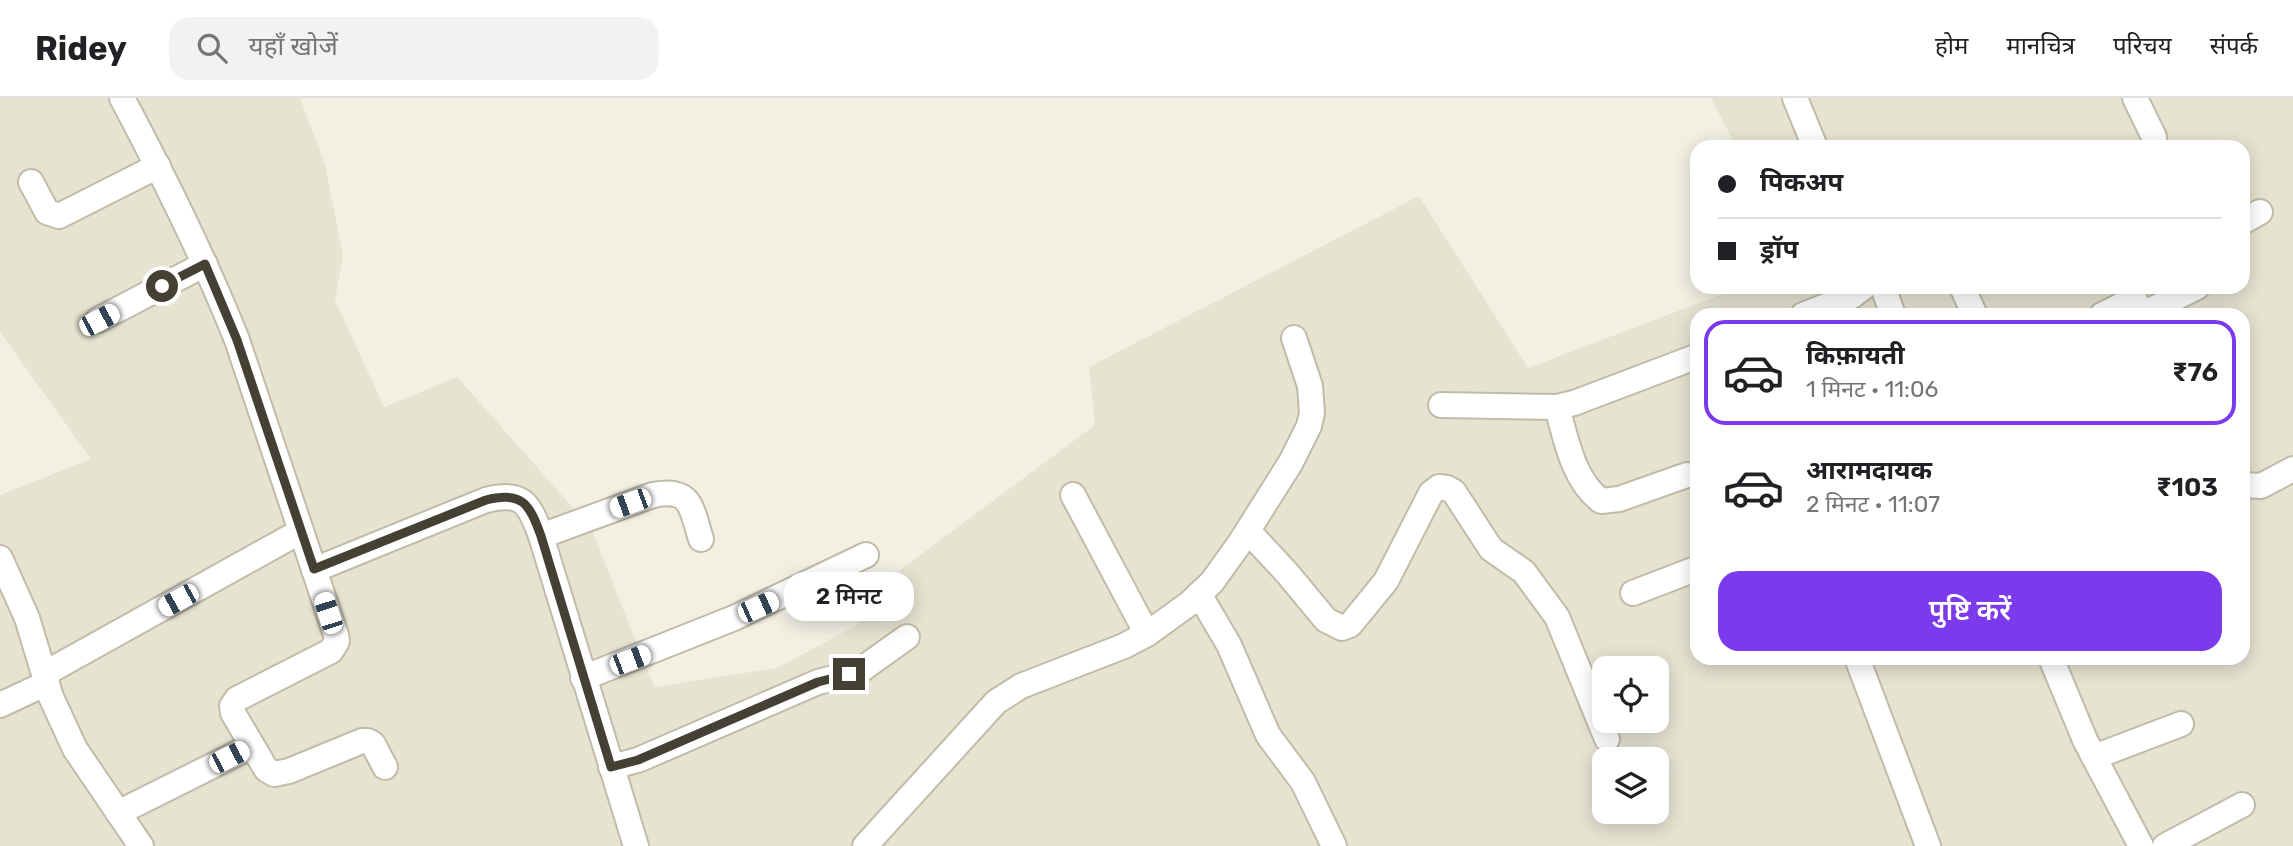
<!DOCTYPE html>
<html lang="hi">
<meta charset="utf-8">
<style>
body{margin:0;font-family:Rubik,"Noto Sans Devanagari",sans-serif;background:#f2f2f2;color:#202124;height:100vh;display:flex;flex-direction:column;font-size:26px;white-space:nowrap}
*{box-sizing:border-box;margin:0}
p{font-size:23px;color:#757577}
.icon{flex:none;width:38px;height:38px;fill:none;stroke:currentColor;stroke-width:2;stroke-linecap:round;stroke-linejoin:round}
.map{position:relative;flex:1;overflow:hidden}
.drawer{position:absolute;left:1690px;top:210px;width:560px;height:357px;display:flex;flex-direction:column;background:#fff;border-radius:21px;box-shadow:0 4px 18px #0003}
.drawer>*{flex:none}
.top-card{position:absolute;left:1690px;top:42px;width:560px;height:154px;border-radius:21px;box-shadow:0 4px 18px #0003;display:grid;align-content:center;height:154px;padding:0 28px;background:#fff}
.controls{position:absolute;left:1592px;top:558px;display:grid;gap:14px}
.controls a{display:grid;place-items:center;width:77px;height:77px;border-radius:14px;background:#fff;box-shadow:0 4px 18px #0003;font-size:35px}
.end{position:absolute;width:32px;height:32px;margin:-16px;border:9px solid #444033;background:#fff;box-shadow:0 0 0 4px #fff}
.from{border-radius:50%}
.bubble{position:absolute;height:49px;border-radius:21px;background:#fff;box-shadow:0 4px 18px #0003;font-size:23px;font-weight:600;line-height:49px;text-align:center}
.car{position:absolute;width:21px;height:42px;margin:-21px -10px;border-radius:9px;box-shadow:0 0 5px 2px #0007;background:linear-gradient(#fff 24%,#345 0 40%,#fff 0 76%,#345 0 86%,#fff 0)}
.top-card b{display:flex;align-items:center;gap:24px;height:66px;font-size:26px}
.top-card b+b{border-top:2px solid #e0e0e0}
.top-card i{width:18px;height:18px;background:#202124}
ul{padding:12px 0 0;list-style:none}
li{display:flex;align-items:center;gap:21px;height:105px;margin:0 14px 10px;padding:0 14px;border:4px solid transparent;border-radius:21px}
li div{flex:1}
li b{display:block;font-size:26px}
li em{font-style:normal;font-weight:600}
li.active{border-color:#7c3aed}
li>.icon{width:63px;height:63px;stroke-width:1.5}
.button{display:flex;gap:14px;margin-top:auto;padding:14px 28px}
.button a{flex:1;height:80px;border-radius:21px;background:#7c3aed;color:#fff;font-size:28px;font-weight:600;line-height:80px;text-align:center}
header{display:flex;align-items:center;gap:42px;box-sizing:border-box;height:98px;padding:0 35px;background:#fff;border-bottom:2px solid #e0e0e0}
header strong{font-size:33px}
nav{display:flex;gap:38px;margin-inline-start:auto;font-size:24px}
.search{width:490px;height:63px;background:#f2f2f2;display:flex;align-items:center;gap:18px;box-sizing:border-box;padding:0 24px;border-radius:21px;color:#757577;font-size:26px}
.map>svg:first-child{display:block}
.residential{fill:#e6e3d1;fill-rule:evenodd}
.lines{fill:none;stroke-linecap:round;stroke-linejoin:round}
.minor-casing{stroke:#c0bca8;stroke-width:28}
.minor{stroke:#fff;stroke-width:24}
.route{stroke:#444033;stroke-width:9}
</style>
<header>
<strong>Ridey</strong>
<div class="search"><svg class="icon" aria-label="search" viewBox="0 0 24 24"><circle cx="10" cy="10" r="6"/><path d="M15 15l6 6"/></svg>यहाँ खोजें</div>
<nav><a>होम</a><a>मानचित्र</a><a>परिचय</a><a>संपर्क</a></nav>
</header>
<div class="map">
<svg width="2293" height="748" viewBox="0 0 2293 748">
<rect width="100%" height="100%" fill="#f2f0e3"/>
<path class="residential" d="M0 0H300L325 66 343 158 335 202 384 309 457 279 591 430 654 589 777 570 857 527 899 473 1095 327 1089 269 1419 98 1528 270 1741 189H2244V49H1736L1711 0H2293V748H0V397L91 361 0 234ZM1698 217H2244V560H1698ZM1605 570H1657V623H1605ZM1605 662H1657V714H1605Z"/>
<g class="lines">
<defs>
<g id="minor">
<path d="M122 0C164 79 204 159 237 242L336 537 337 543 331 553 237 601 232 608 233 615 266 671 274 676 289 673 362 643H368L373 646 385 669"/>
<path d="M1795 0 1815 49"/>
<path d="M2135 0 2154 39V49"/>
<path d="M31 84 47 114 59 118 158 68"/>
<path d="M2244 123 2260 114"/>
<path d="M1883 189 1893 217"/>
<path d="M1962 189 1975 217"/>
<path d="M2143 216 2197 189"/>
<path d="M1803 217 1852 198 1864 189"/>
<path d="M2102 217 2134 201 2143 217"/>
<path d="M98 222 205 166"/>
<path d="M1441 307 1557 309 1574 305 1698 258"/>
<path d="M1557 309C1566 341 1573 382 1601 403L1619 401 1687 377"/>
<path d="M2244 387 2261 388 2293 371"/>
<path d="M1073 397 1147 536"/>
<path d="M1248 433 1287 475 1326 522 1342 530 1350 527 1386 483 1431 395 1439 389 1447 390 1454 394 1491 451 1524 474 1557 519 1607 641"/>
<path d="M541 438 653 397C692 389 691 410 701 441"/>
<path d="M0 460 27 520 51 599 75 651 141 748"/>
<path d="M314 472 486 402C523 393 529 405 541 438L636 748"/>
<path d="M1633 495 1698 470"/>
<path d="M1199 496 1229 547 1268 637 1303 684 1334 748"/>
<path d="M1857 560 1928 748"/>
<path d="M2051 560 2085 642 2141 748"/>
<path d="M44 576 301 433"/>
<path d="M583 580 734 520 866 457"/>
<path d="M0 607 47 585"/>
<path d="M2094 659 2181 626"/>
<path d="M611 669 638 662 818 584 858 574 907 539"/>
<path d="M118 715 252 648"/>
<path d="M865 748 996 604 1021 588 1124 548 1147 536 1190 505 1212 484 1240 445 1291 364 1309 328 1312 315 1310 288 1294 240"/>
<path d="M2165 748 2242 707"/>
</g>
</defs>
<use href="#minor" class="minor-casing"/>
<use href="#minor" class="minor"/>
</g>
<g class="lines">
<path class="route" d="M162 188 205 166 237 242 314 471 486 402C522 393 529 405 541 438L611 669 638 662 818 584 849 576"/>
</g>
</svg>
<div class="controls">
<a><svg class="icon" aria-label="locate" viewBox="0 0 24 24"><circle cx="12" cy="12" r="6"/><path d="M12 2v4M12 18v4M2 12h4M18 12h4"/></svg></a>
<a><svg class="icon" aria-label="layers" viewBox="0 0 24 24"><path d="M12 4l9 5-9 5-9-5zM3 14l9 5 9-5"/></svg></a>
</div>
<i class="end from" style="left:162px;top:188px"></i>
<i class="end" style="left:849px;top:576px"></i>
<div class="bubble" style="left:784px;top:474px;width:130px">2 मिनट</div>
<i class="car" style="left:99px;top:222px;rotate:62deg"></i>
<i class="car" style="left:630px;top:405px;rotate:250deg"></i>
<i class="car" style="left:178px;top:502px;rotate:241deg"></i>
<i class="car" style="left:758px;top:509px;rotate:66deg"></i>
<i class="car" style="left:328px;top:515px;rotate:342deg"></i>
<i class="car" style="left:630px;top:562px;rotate:69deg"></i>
<i class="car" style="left:229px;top:659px;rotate:63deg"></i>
<div class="top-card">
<b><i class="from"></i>पिकअप</b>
<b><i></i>ड्रॉप</b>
</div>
<section class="drawer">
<ul>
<li class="active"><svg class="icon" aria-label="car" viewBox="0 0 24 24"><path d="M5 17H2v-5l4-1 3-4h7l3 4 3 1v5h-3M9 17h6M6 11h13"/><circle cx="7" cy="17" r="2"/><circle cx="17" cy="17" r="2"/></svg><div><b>किफ़ायती</b><p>1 मिनट · 11:06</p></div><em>₹76</em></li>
<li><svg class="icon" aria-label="car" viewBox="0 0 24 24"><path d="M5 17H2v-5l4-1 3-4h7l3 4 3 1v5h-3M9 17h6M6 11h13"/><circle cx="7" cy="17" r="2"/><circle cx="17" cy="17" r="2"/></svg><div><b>आरामदायक</b><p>2 मिनट · 11:07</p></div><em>₹103</em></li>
</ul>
<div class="button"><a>पुष्टि करें</a></div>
</section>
</div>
